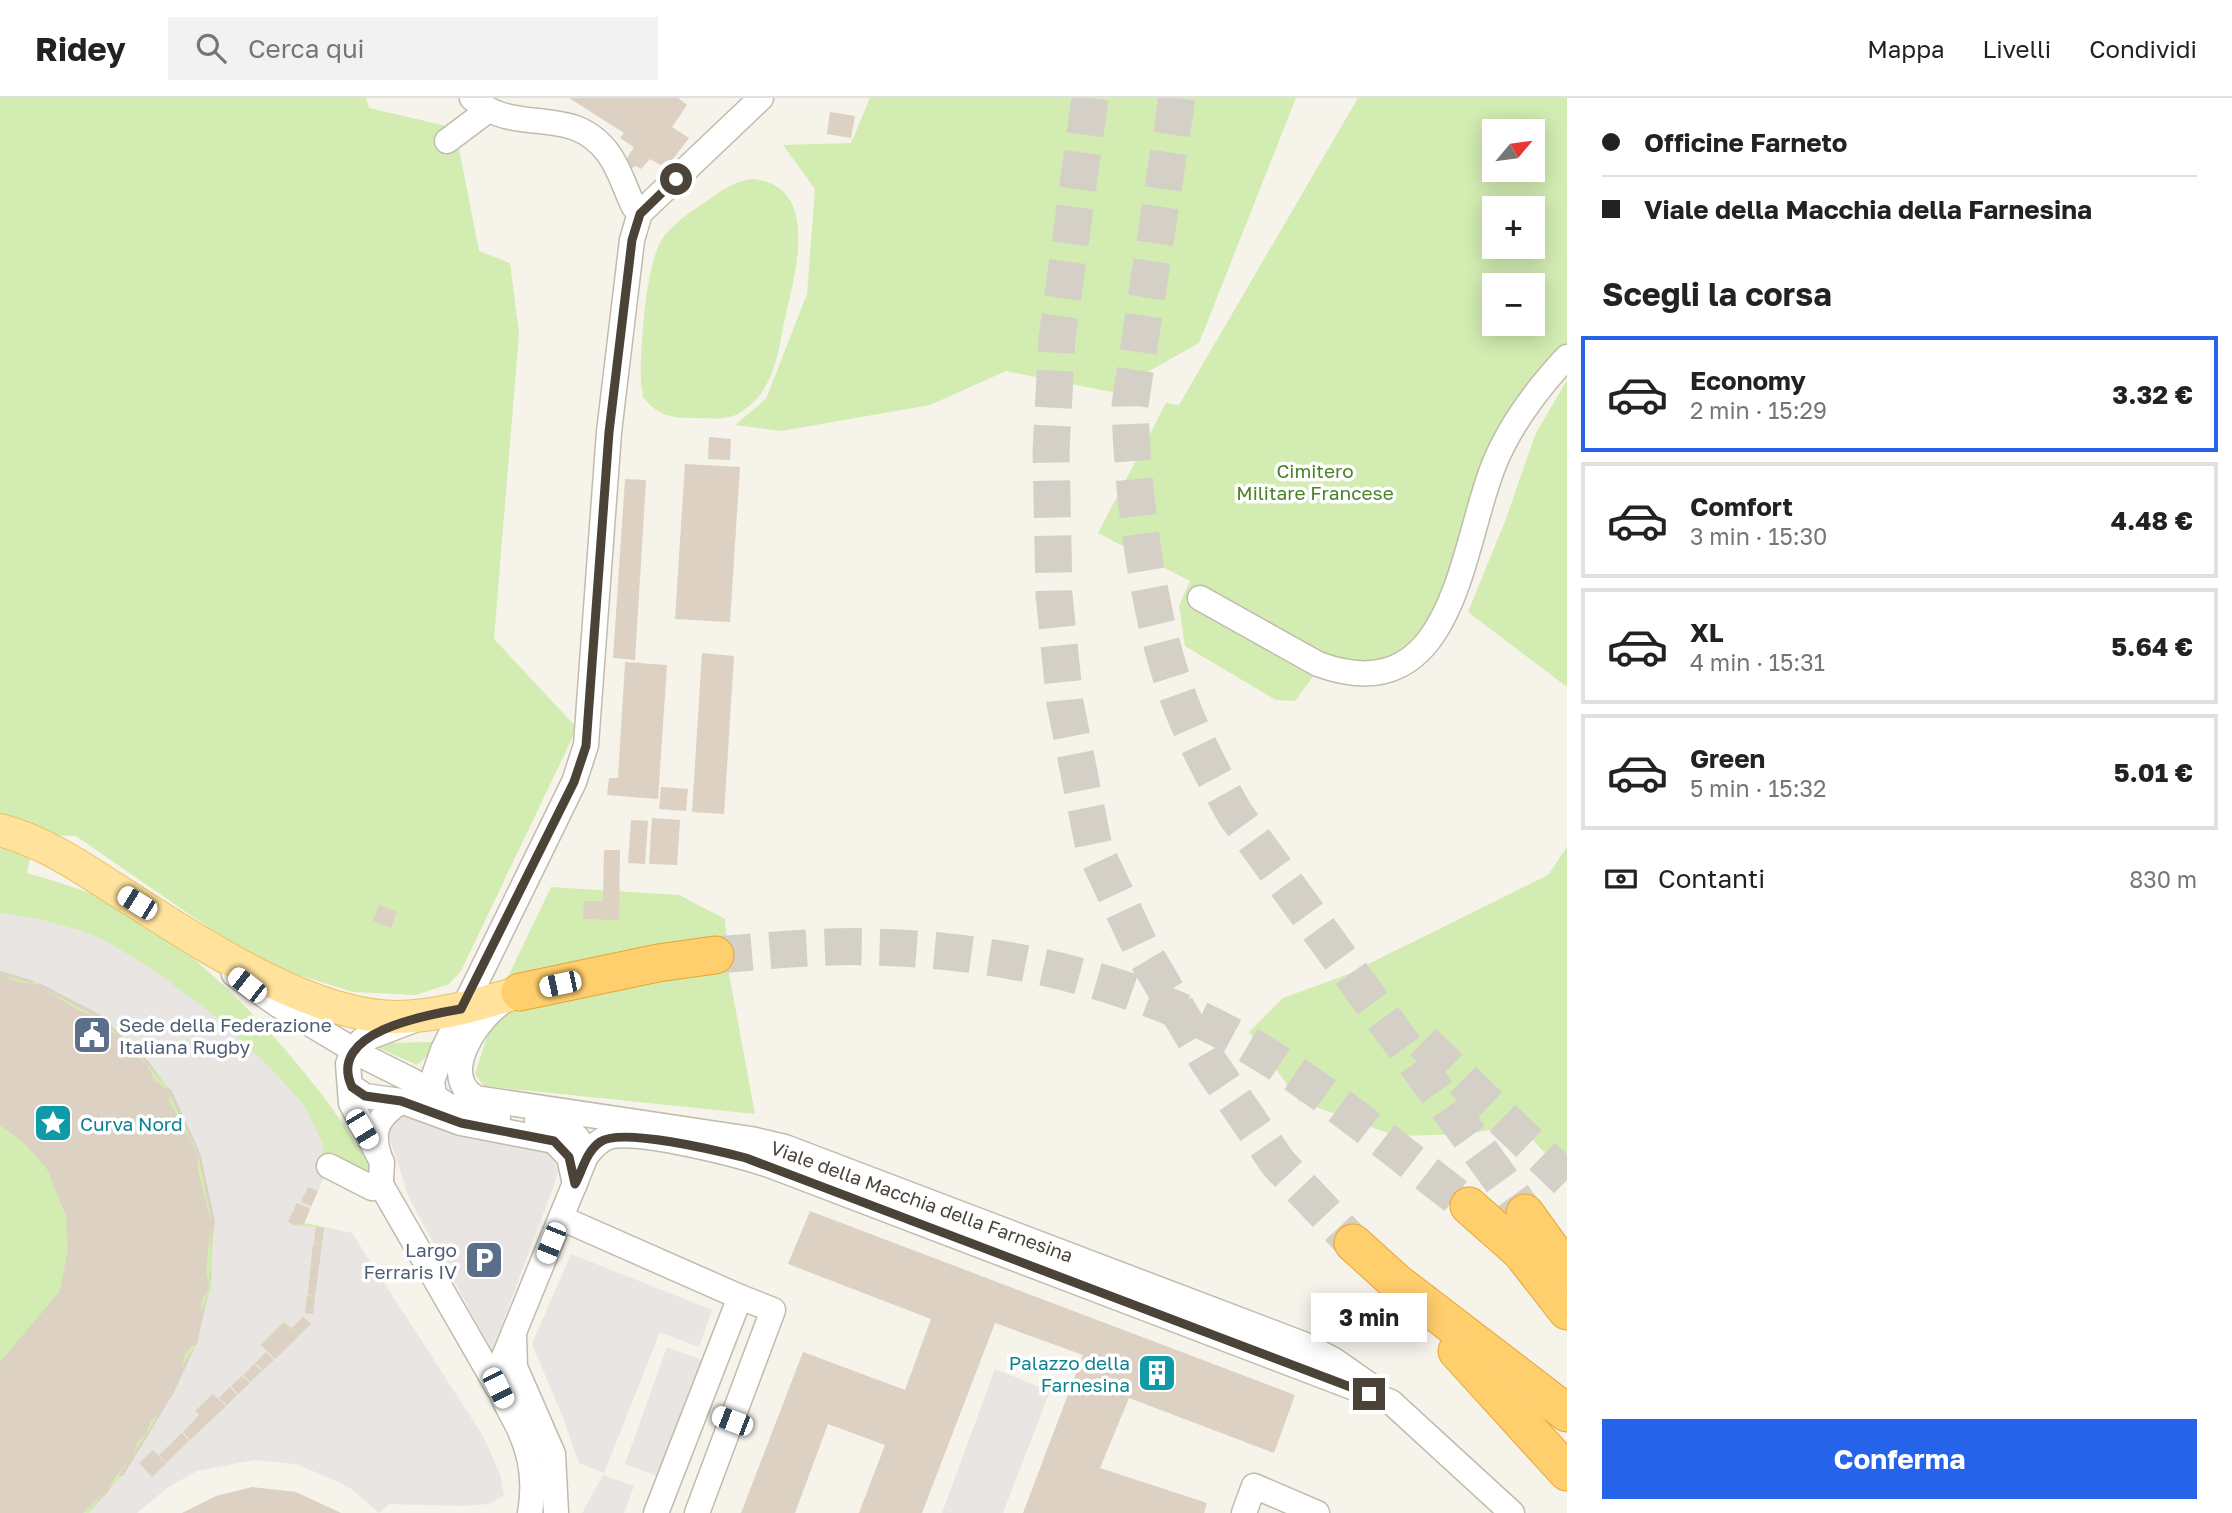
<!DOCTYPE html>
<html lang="it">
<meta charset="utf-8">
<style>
body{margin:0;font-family:"Golos Text",sans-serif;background:#f2f2f2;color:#222;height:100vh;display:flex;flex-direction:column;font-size:26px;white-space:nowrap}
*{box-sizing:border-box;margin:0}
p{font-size:23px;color:#767676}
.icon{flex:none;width:38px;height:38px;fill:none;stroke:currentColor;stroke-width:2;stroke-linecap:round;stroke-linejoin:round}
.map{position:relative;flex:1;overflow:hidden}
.drawer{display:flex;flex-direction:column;background:#fff;width:665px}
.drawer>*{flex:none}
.top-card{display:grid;align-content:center;height:154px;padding:0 35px;background:#fff}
.needle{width:46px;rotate:61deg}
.buttons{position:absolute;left:1482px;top:21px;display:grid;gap:14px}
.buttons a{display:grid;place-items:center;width:63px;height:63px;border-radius:0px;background:#fff;box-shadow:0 4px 18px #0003;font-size:35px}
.end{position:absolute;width:32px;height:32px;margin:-16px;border:9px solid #4b4338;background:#fff;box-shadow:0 0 0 4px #fff}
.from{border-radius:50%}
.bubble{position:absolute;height:49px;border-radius:0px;background:#fff;box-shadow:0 4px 18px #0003;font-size:23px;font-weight:700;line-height:49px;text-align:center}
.car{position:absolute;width:21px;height:42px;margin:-21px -10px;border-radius:9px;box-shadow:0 0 5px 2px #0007;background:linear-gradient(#fff 24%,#345 0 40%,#fff 0 76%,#345 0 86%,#fff 0)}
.top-card b{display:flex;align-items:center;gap:24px;height:66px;font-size:26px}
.top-card b+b{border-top:2px solid #e0e0e0}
.top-card i{width:18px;height:18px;background:#222}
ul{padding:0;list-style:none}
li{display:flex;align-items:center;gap:21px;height:116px;margin:0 14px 10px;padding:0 21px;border:4px solid #e0e0e0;border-radius:0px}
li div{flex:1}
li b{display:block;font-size:26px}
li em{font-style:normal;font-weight:700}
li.active{border-color:#2563eb}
li>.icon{width:63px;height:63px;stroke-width:1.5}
h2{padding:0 35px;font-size:32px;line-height:84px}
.pay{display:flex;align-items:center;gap:18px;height:77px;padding:0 35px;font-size:26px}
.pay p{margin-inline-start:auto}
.primary-button{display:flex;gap:14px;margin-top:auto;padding:14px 35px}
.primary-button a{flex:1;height:80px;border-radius:0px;background:#2563eb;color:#fff;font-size:28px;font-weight:700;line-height:80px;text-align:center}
header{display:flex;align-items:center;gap:42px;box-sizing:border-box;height:98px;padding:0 35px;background:#fff;border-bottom:2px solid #e0e0e0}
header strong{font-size:33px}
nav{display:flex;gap:38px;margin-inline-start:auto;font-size:24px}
.search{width:490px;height:63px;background:#f2f2f2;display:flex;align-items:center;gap:18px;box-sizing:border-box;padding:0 24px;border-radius:0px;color:#767676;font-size:26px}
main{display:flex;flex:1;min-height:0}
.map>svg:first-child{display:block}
.green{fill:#d2ecb1;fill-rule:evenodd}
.parking{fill:#e8e5e2;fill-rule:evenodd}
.building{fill:#dcd1c2;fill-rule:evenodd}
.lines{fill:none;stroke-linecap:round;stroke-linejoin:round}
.highway-tunnel{stroke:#d4d0c7;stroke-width:37;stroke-dasharray:37 18;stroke-linecap:butt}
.minor-casing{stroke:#c2bbac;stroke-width:27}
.major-casing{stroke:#ebc263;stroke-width:34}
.highway-casing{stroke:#e7a533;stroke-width:39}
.minor{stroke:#fff;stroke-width:24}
.major{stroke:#ffe29b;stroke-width:32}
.highway{stroke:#ffce6d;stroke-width:37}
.route{stroke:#4b4338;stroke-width:9}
.labels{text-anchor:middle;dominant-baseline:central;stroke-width:7;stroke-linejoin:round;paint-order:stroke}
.park-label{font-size:19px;fill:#498226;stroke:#fff}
.service-label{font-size:19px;fill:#4e5e75;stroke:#fff;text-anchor:start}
.culture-label{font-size:19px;fill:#0d838f;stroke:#fff;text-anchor:start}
.street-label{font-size:19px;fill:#4b4338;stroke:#fff}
</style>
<header>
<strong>Ridey</strong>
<div class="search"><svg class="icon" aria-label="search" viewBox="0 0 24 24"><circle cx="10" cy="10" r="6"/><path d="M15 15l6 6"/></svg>Cerca qui</div>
<nav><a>Mappa</a><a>Livelli</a><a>Condividi</a></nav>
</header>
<main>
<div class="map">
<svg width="1567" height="1415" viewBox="0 0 1567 1415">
<rect width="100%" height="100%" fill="#f6f3eb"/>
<g class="green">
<path d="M0 0H366L369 10 455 30 479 153 510 165 519 235 494 541 577 630 461 873 449 886 416 897 353 894 280 871 228 843 76 738 0 735Z"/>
<path d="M870 0H1296L1199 245 1112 294 1006 273 930 307 781 333 735 327 766 301 807 196 815 91 783 47 851 45Z"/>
<path d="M1358 0H1567V246L1530 285 1440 507C1411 555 1382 575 1325 562L1295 603 1276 602 1185 548 1179 508 1190 483 1098 435 1166 305 1179 307ZM1494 33H1533V72H1494ZM1494 110H1533V149H1494ZM1494 187H1533V226H1494Z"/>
<path d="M752 81C820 86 796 174 786 215 778 252 776 292 741 314 728 323 710 320 694 320 671 320 658 318 643 299L641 285C640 251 645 174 660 145 668 129 690 114 704 105 719 94 734 83 752 81Z"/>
<path d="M1567 282V589L1468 514 1506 421 1535 337Z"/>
<path d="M0 743 31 755 27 775C68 787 109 799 145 824 228 879 321 983 371 1070V1076L331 1062 304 1125 324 1129 312 1225 114 1415H0Z"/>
<path d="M1567 749V1066L1559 1070 1518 1026 1469 1036 1396 1038 1299 1003 1249 934 1283 900 1346 877 1548 777Z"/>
<path d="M551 789 679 797 725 821 729 876 755 1016 484 988 475 976 504 887Z"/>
<path d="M434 944 430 955 417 967 379 950 382 945Z"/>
</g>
<g class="parking">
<path d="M0 815 40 821 79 832 105 842 158 875 215 918 270 969 304 1007 324 1048 322 1057 331 1062 318 1093 308 1089 301 1103 311 1108 310 1111 297 1105 288 1123 294 1127 316 1129 305 1214 313 1215 324 1129 352 1135 483 1338 500 1376 504 1398 488 1406 463 1408 389 1406 379 1415 353 1392 330 1380 296 1366 254 1362 197 1373 167 1390 137 1415H89L122 1377 148 1338 196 1246 211 1188 214 1123 200 1055 170 992 149 964 98 916 37 884 0 873ZM303 1219 311 1226 275 1261 261 1247 284 1224 292 1230Z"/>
<path d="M407 1016 544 1051 554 1062 558 1073 554 1087 492 1253 409 1100 388 1035 391 1024Z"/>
<path d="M571 1156 712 1212 699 1249 660 1234 604 1375 579 1365 562 1317 532 1246Z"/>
<path d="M667 1249 702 1262 660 1379 625 1366Z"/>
<path d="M995 1271 1050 1293 1003 1415H942Z"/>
<path d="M603 1377 634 1388 624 1415H582Z"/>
</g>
<g class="building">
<path d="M569 0H678L687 7 672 29 689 40 666 70 650 61 641 71 636 68 627 72 626 62 634 49 620 40 624 35Z"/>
<path d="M830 14 855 18 851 40 827 36Z"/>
<path d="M709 339 731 341 730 362 708 361Z"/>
<path d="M685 366 740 369 730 524 675 521Z"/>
<path d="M625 381 646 382 635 562 613 560Z"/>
<path d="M702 555 734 558 724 716 692 714Z"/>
<path d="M625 564 667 567 658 701 607 697 609 680H618Z"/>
<path d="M661 689 688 691 686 713 659 711Z"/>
<path d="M652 720 680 722 677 767 649 766Z"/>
<path d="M631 722 648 723 645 766 628 765Z"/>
<path d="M604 752H620L619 822 583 821 584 803H603Z"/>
<path d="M379 807 397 814 391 830 373 823Z"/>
<path d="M0 873 34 883 32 885 3 877 17 884 36 886 35 891 36 886 78 912 97 919 103 928 123 941 132 955 147 966 154 982 168 993 145 963 120 938 99 920 39 888V885L99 916 149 964 166 990 171 991 200 1055 215 1123 210 1155 211 1120 198 1056V1073L211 1123 206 1172 209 1188 202 1202 201 1217 209 1188V1175H212L197 1247 193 1248 194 1245 185 1256 182 1268 195 1249 174 1294 123 1378H118L133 1356 105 1393 83 1415H0V1264L60 1193 68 1151 66 1118 47 1071 25 1046 0 1027ZM168 993 197 1053 198 1056 170 1005ZM159 1315 149 1333 133 1356 138 1343 146 1336 151 1323Z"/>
<path d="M308 1089 318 1093 311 1108 301 1104Z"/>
<path d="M297 1105 310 1111 304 1126 294 1127 288 1124Z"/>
<path d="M810 1113 1295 1297 1274 1355 1129 1300 1100 1370 1207 1405 1204 1415H1023L1083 1257 995 1225 922 1415H859L885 1347 828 1326 795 1415H741L803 1254 905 1292 931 1221 788 1166Z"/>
<path d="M316 1129 324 1130 322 1146 314 1145Z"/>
<path d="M313 1146 322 1147 315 1198 308 1196Z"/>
<path d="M307 1198 315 1199 313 1216 305 1215Z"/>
<path d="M303 1219 311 1226 299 1237 292 1230Z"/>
<path d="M284 1224 299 1238 275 1261 261 1247Z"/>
<path d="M266 1254 274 1262 263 1272 255 1265Z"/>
<path d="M254 1266 262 1273 250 1284 243 1277Z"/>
<path d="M242 1278 250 1285 238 1296 231 1288Z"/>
<path d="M230 1289 237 1297 227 1307 219 1300Z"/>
<path d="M213 1296 226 1308 190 1342 183 1334 199 1317 195 1313Z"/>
<path d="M182 1335 189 1343 166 1365 159 1357Z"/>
<path d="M153 1352 166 1366 152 1379 139 1365Z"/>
<path d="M115 1381 107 1395 86 1415 93 1408Z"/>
<path d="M252 1389 296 1394 341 1415H182L216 1398Z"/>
</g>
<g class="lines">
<g class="highway-tunnel">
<path d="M1090 0 1057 241 1051 353 1054 497 1065 605 1094 750 1142 852 1208 963 1278 1065 1353 1145"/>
<path d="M1177 0 1130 307C1132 394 1147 513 1177 596 1192 638 1213 677 1235 716L1525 1115"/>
<path d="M715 857C768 853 821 847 874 849 1004 852 1143 884 1255 951 1331 996 1399 1056 1469 1108"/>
<path d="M1423 944 1567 1082"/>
</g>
<defs>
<g id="minor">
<path d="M472 0C516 40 570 4 608 55 620 71 625 91 634 109L640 115"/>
<path d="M447 43 487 13"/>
<path d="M1200 500 1318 566C1453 616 1460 454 1493 369 1509 328 1537 291 1567 259"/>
<path d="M234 876 278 907 367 960 413 983 447 1007 498 1019"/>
<path d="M507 901C480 916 436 977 476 1000L751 1041 785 1049 1303 1246 1334 1262 1374 1290"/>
<path d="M352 989 365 998 401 1003 461 1025 554 1043 569 1059 575 1086"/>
<path d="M434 997 432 983 443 952 574 684 586 647 609 334 632 142 640 115 761 0"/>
<path d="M537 1023C562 1026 579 1032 586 1058"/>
<path d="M379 1057C370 1030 380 1018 401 1003"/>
<path d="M329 1068 372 1090 381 1083 382 1064 351 1005 348 966 353 953 362 942 412 923"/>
<path d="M380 1085 498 1290"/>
<path d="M561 1120 740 1199"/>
<path d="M514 1239 515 1269 553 1356 556 1415"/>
<path d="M530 1415C535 1387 532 1359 520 1333 511 1312 495 1294 499 1271L586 1058C593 1049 601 1040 612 1038 645 1033 736 1056 769 1067L1391 1304 1512 1415"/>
<path d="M656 1415 740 1199 773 1212 697 1415"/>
<path d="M1244 1415 1254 1388 1317 1415"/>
</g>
<path id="major" d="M0 732C48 745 85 772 126 798 199 844 308 918 395 919 438 919 479 906 520 894"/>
<g id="highway">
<path d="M520 894 658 865 715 857"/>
<path d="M1469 1108 1521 1154 1567 1213"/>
<path d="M1525 1115 1567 1173"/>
<path d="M1353 1145 1396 1184 1567 1315"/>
<path d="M1457 1253 1567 1374"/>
</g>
</defs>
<use href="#minor" class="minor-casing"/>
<use href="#major" class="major-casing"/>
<use href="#highway" class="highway-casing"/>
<use href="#minor" class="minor"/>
<use href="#major" class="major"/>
<use href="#highway" class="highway"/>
</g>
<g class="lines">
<path class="route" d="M676 81 640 116 632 142 609 334 586 648 574 684 461 911C426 917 326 934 352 989L365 998 401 1003 461 1025 554 1043 569 1059 575 1086C583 1071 586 1054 600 1044 621 1029 719 1053 746 1060L1369 1296"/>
</g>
<defs>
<symbol id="civic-square" viewBox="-11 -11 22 22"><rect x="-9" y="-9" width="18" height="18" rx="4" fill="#5c6f8a" stroke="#fff"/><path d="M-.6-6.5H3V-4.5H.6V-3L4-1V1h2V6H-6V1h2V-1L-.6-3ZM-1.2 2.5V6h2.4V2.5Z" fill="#fff"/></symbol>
<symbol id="sight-square" viewBox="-11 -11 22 22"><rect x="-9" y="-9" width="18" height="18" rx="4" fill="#0f9aa8" stroke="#fff"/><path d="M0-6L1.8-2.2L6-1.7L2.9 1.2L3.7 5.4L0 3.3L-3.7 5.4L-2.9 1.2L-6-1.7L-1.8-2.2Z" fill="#fff"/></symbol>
<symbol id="parking-square" viewBox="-11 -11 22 22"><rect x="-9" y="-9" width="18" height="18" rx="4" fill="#5c6f8a" stroke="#fff"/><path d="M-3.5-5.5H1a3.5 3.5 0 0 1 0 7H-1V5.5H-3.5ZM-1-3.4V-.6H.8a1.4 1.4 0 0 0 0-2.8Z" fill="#fff"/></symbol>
<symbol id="building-square" viewBox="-11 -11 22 22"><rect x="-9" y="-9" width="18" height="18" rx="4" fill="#0f9aa8" stroke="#fff"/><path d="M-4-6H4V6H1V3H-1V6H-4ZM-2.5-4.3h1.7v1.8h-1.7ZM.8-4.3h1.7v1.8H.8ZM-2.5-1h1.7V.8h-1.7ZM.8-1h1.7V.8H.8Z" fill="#fff"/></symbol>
</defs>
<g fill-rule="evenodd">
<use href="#civic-square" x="70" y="915" width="44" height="44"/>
<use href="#sight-square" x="31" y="1003" width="44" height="44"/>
<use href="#parking-square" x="462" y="1140" width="44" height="44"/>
<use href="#building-square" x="1135" y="1253" width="44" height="44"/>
</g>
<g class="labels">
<g class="park-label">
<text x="1315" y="372">Cimitero<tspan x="1315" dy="22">Militare Francese</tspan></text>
</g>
<g class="service-label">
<text x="119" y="926">Sede della Federazione<tspan x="119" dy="22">Italiana Rugby</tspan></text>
<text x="457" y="1151" text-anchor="end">Largo<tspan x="457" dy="22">Ferraris IV</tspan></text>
</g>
<g class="culture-label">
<text x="80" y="1025">Curva Nord</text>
<text x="1130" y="1264" text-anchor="end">Palazzo della<tspan x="1130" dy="22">Farnesina</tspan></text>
</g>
<g class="street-label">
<text transform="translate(922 1103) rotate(20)">Viale della Macchia della Farnesina</text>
</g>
</g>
</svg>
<div class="buttons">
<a><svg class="needle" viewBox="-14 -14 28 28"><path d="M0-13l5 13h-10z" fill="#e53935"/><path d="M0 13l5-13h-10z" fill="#767676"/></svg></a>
<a>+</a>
<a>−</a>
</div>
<i class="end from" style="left:676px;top:81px"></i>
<i class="end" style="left:1369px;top:1296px"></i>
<div class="bubble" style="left:1311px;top:1195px;width:116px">3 min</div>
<i class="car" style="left:137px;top:805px;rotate:302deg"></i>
<i class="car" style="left:560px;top:886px;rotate:258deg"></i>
<i class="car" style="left:247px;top:887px;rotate:308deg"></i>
<i class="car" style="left:362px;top:1031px;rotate:149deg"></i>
<i class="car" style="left:551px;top:1145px;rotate:202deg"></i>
<i class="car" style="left:498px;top:1290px;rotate:153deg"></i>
<i class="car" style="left:732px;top:1323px;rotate:291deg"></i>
</div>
<section class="drawer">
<div class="top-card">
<b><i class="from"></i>Officine Farneto</b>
<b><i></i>Viale della Macchia della Farnesina</b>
</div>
<h2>Scegli la corsa</h2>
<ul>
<li class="active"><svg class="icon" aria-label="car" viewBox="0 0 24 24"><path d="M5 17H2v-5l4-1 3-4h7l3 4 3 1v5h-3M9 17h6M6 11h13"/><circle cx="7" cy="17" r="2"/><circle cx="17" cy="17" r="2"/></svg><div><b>Economy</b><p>2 min · 15:29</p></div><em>3.32 €</em></li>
<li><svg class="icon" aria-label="car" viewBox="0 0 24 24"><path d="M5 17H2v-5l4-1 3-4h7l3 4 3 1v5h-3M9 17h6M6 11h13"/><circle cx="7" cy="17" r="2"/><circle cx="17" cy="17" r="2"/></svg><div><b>Comfort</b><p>3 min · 15:30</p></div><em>4.48 €</em></li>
<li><svg class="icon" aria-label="car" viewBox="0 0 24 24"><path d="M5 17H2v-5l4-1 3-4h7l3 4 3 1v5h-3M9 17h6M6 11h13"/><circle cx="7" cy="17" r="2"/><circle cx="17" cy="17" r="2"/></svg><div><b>XL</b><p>4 min · 15:31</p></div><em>5.64 €</em></li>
<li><svg class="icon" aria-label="car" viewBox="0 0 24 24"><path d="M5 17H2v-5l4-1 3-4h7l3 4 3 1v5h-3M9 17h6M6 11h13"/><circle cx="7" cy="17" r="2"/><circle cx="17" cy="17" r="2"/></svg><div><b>Green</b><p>5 min · 15:32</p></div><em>5.01 €</em></li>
</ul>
<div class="pay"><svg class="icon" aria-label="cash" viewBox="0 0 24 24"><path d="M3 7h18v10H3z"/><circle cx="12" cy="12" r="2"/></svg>Contanti<p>830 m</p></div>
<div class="primary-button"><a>Conferma</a></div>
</section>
</main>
